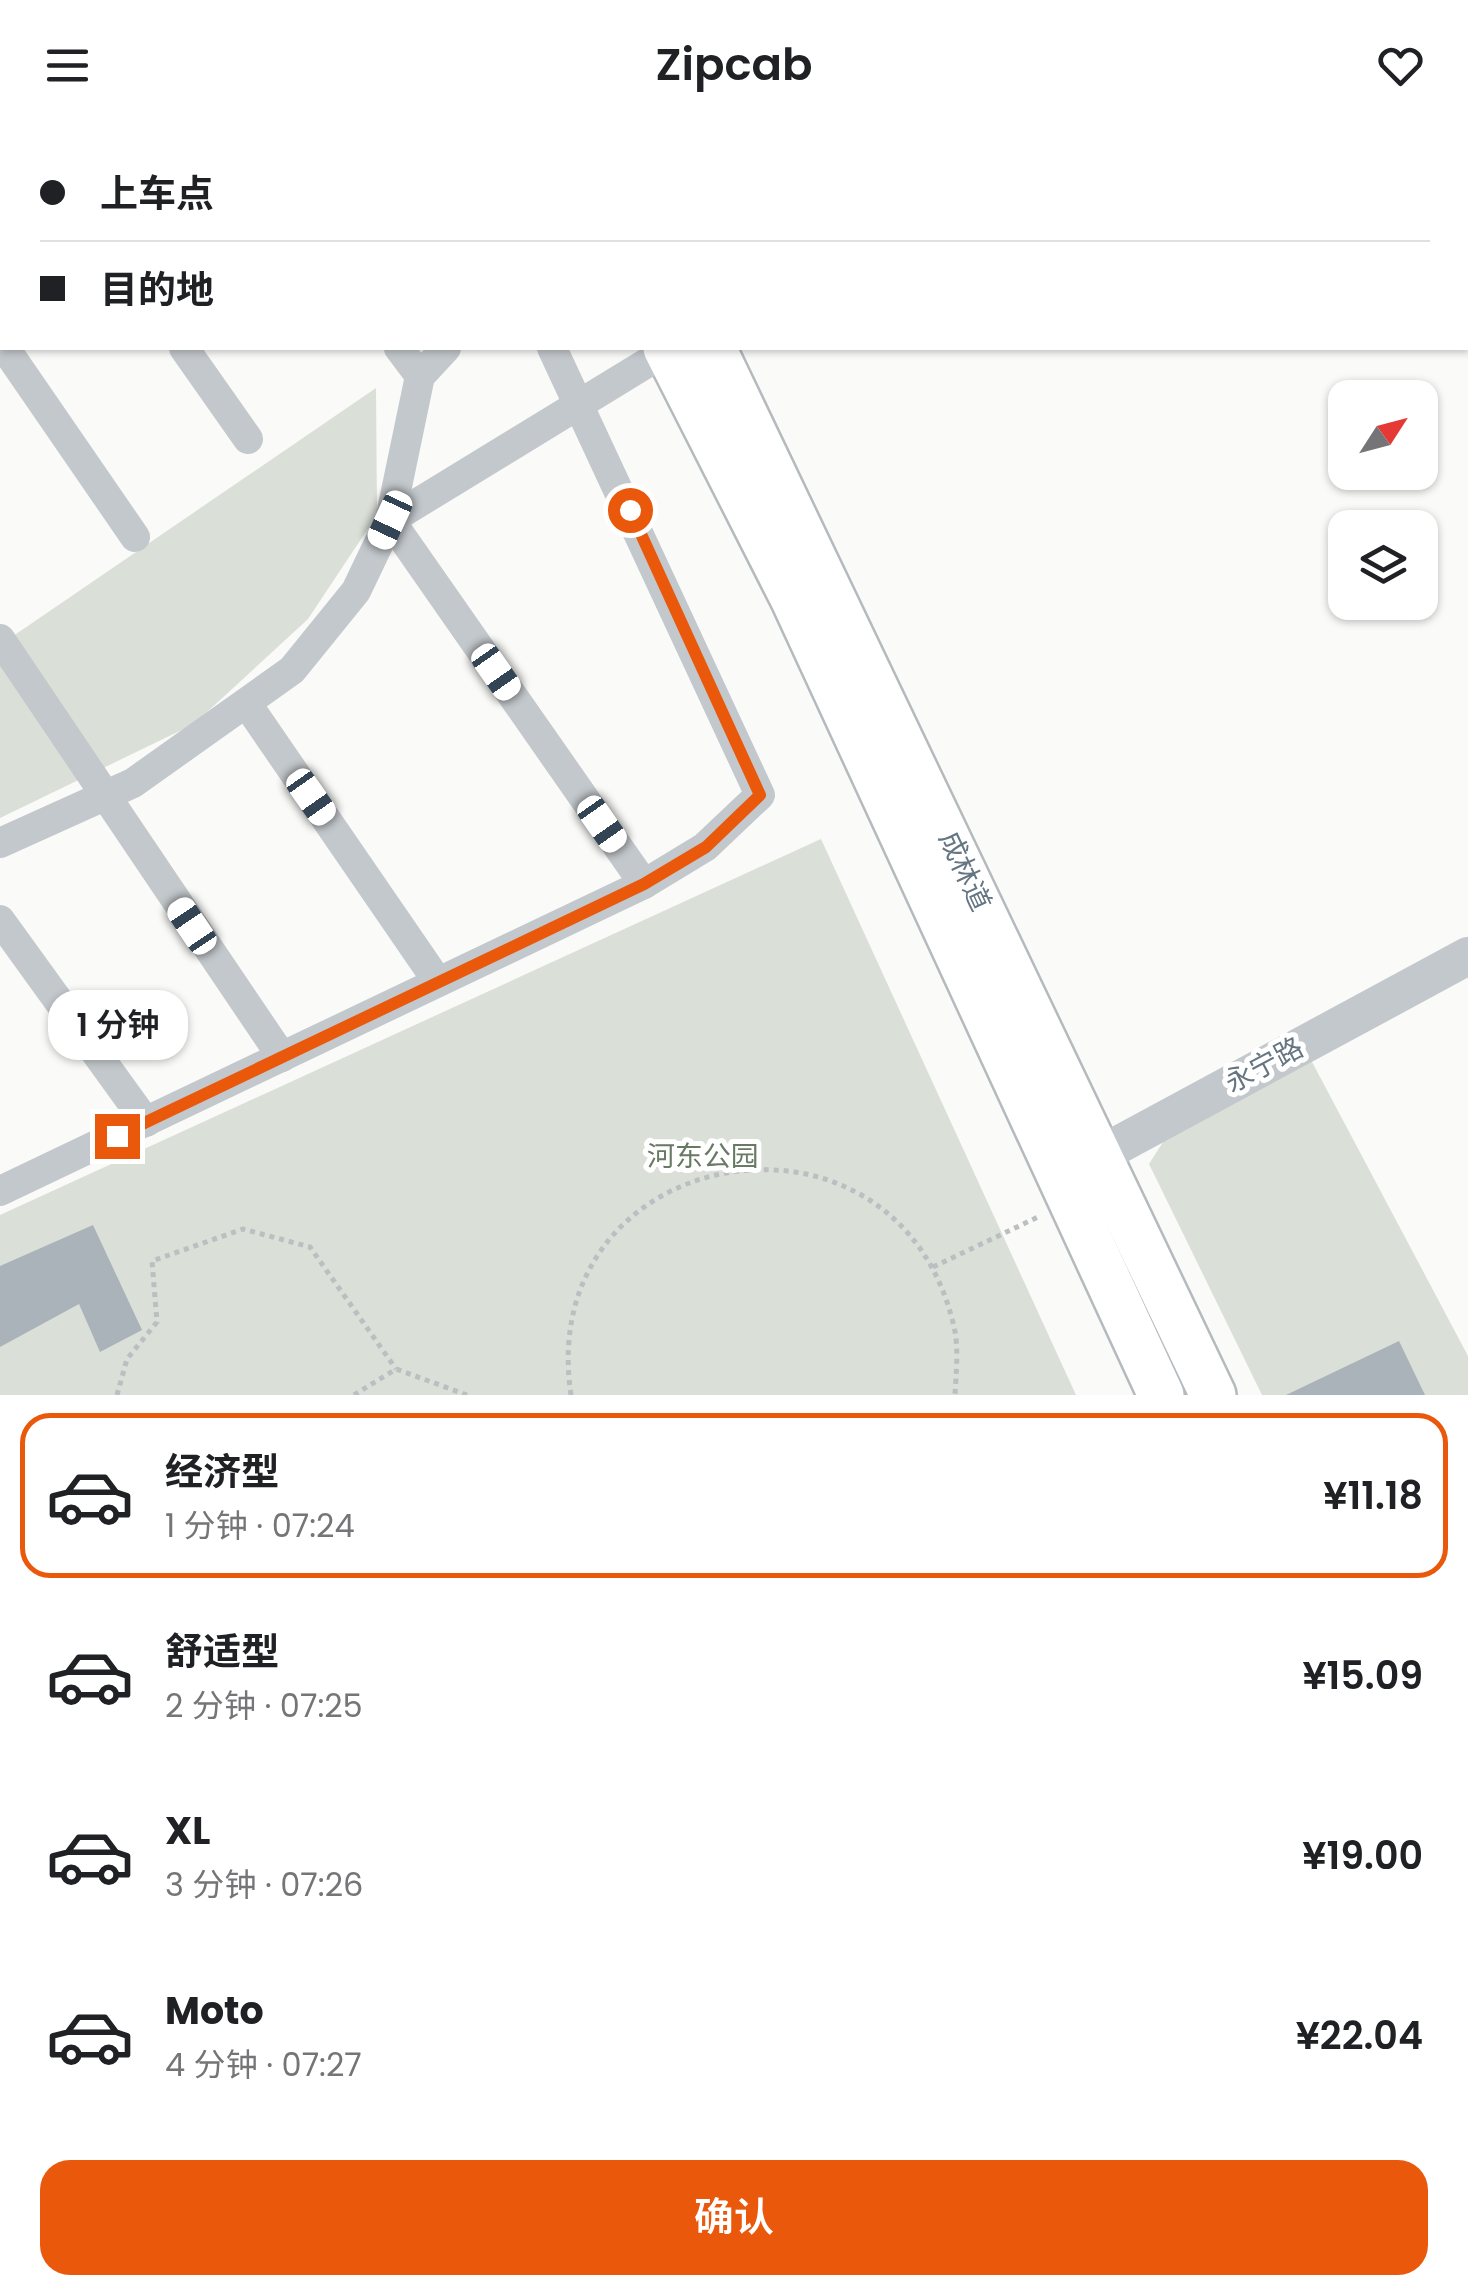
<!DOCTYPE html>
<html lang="zh">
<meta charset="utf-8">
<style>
body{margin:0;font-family:Poppins,"Noto Sans SC",sans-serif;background:#f6f6f6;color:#202124;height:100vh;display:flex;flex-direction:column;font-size:38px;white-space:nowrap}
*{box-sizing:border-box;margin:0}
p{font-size:32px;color:#757577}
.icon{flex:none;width:55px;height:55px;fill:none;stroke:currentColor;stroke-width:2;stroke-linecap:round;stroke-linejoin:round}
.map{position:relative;height:1265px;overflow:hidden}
.panel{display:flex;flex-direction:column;background:#fff;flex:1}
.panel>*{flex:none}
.guide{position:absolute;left:0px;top:0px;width:1470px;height:220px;box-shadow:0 2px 8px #0004;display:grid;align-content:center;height:220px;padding:0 40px;background:#fff}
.needle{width:65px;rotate:54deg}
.tools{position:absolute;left:1328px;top:250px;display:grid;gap:20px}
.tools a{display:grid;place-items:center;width:110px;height:110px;border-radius:20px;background:#fff;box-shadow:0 2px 8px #0004;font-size:50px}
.end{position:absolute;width:45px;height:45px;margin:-22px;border:12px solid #ea580c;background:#fff;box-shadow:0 0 0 5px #fff}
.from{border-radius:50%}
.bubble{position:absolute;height:70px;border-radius:30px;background:#fff;box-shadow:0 2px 8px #0004;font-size:32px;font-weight:600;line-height:70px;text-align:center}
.car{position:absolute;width:30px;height:60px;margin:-30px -15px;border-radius:12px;box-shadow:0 0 8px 2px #0007;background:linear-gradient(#fff 24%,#345 0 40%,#fff 0 76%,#345 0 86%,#fff 0)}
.guide b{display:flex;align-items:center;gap:35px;height:95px;font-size:38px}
.guide b+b{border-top:2px solid #e0e0e0}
.guide i{width:25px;height:25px;background:#202124}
ul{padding:18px 0 0;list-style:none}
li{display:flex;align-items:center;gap:30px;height:165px;margin:0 20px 15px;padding:0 20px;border:5px solid transparent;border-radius:30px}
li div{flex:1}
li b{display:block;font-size:38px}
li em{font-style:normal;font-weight:600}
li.current{border-color:#ea580c}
li>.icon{width:90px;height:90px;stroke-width:1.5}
.action{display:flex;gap:20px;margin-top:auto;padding:20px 40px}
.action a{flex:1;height:115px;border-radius:30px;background:#ea580c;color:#fff;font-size:40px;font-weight:600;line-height:115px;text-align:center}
header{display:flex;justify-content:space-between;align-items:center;height:130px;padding:0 40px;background:#fff;font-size:45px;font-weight:600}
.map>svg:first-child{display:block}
.green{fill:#dadfd7}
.building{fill:#aab3b9}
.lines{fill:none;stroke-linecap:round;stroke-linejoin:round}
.primary-casing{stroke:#b5babe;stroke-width:50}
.path{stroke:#bbbfc2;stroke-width:5;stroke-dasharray:5 5;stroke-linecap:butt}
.minor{stroke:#c3c8cc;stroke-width:30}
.tertiary{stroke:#c3c8cc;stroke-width:38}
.primary{stroke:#fff;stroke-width:45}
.route{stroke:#ea580c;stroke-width:12}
.labels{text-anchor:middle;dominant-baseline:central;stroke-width:10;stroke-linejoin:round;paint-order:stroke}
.street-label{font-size:28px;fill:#657683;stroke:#fff}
.park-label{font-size:28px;fill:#687a64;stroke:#fff}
</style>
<header><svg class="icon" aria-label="menu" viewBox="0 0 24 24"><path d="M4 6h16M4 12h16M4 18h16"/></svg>Zipcab<svg class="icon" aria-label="heart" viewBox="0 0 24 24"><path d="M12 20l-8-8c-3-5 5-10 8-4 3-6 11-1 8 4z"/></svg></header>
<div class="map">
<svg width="1468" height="1265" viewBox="0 0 1468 1265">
<rect width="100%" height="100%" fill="#fafaf8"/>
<g class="green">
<path d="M376 258 377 385 308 489 194 594 0 688V515Z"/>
<path d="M821 709 1076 1265H0V1085Z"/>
<path d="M1311 930 1468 1226V1265H1262L1149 1034 1163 1012Z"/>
</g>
<g class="building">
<path d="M93 1095 142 1200 100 1222 79 1174 0 1217V1136Z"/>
<path d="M1399 1211 1425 1265H1286Z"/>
</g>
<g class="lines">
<defs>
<g id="primary">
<path d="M549 0 550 2"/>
<path d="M607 0 609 2"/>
<path d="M666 218 794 470 1161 1265"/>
<path d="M713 218 1213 1265"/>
</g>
</defs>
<use href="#primary" class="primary-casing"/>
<g class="path">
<path d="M933 1137 1038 1087"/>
<path d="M117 1265 127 1229 157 1192 152 1131 243 1099 310 1117 396 1239"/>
<path d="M354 1265 396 1239 467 1265"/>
<path d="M571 1265C533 1011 898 949 954 1197 959 1217 956 1244 955 1265"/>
</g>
<g class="minor">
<path d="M33 0 34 2"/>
<path d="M432 0 434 2"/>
<path d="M784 2 790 0"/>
<path d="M5 218 135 407"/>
<path d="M184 218 248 309"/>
<path d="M399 218 420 246"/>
<path d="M552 218 760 665 705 717 644 754"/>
<path d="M0 509 282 927"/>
<path d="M247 574 438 852"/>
<path d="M0 713 133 653 292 540 356 461 390 390 420 246 446 218"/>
<path d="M0 790 146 992"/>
<path d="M0 1061 644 754 390 390 668 220"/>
</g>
<path class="tertiary" d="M1072 1040 1468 826"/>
<use href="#primary" class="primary"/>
</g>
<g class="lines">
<path class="route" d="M117 1006 644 754 706 717 760 665 630 380"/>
</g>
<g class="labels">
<g class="street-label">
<text transform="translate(965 741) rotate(65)">成林道</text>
<text transform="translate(1264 935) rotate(-28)">永宁路</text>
</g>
<g class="park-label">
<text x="703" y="1026">河东公园</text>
</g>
</g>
</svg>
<div class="tools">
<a><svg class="needle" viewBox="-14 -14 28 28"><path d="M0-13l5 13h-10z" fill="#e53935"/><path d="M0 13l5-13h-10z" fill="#757577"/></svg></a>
<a><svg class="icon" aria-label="layers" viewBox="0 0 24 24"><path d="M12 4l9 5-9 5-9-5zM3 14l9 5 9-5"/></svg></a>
</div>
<i class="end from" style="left:630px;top:380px"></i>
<i class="end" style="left:117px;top:1006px"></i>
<div class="bubble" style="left:48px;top:860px;width:140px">1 分钟</div>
<i class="car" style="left:390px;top:390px;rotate:205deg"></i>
<i class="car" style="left:496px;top:542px;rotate:145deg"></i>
<i class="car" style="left:311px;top:667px;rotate:145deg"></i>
<i class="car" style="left:602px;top:694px;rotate:145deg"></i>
<i class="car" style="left:192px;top:796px;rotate:326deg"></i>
<div class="guide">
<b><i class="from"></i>上车点</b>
<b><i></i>目的地</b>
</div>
</div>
<section class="panel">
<ul>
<li class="current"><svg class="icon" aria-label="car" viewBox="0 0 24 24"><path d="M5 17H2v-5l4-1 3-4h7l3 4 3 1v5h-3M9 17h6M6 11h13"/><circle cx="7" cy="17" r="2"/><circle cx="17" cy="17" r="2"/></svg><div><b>经济型</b><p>1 分钟 · 07:24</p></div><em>¥11.18</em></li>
<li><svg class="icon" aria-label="car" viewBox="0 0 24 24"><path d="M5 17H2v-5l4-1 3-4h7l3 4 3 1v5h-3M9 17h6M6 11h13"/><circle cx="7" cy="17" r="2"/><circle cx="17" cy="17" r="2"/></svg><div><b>舒适型</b><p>2 分钟 · 07:25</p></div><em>¥15.09</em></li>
<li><svg class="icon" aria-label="car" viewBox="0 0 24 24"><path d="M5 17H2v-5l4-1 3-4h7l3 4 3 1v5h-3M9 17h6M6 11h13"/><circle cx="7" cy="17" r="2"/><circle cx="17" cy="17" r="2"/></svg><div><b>XL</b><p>3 分钟 · 07:26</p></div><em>¥19.00</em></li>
<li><svg class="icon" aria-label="car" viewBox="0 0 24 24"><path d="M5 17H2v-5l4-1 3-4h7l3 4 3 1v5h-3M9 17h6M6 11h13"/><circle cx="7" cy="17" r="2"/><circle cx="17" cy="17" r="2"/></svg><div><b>Moto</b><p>4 分钟 · 07:27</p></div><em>¥22.04</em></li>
</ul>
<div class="action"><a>确认</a></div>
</section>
